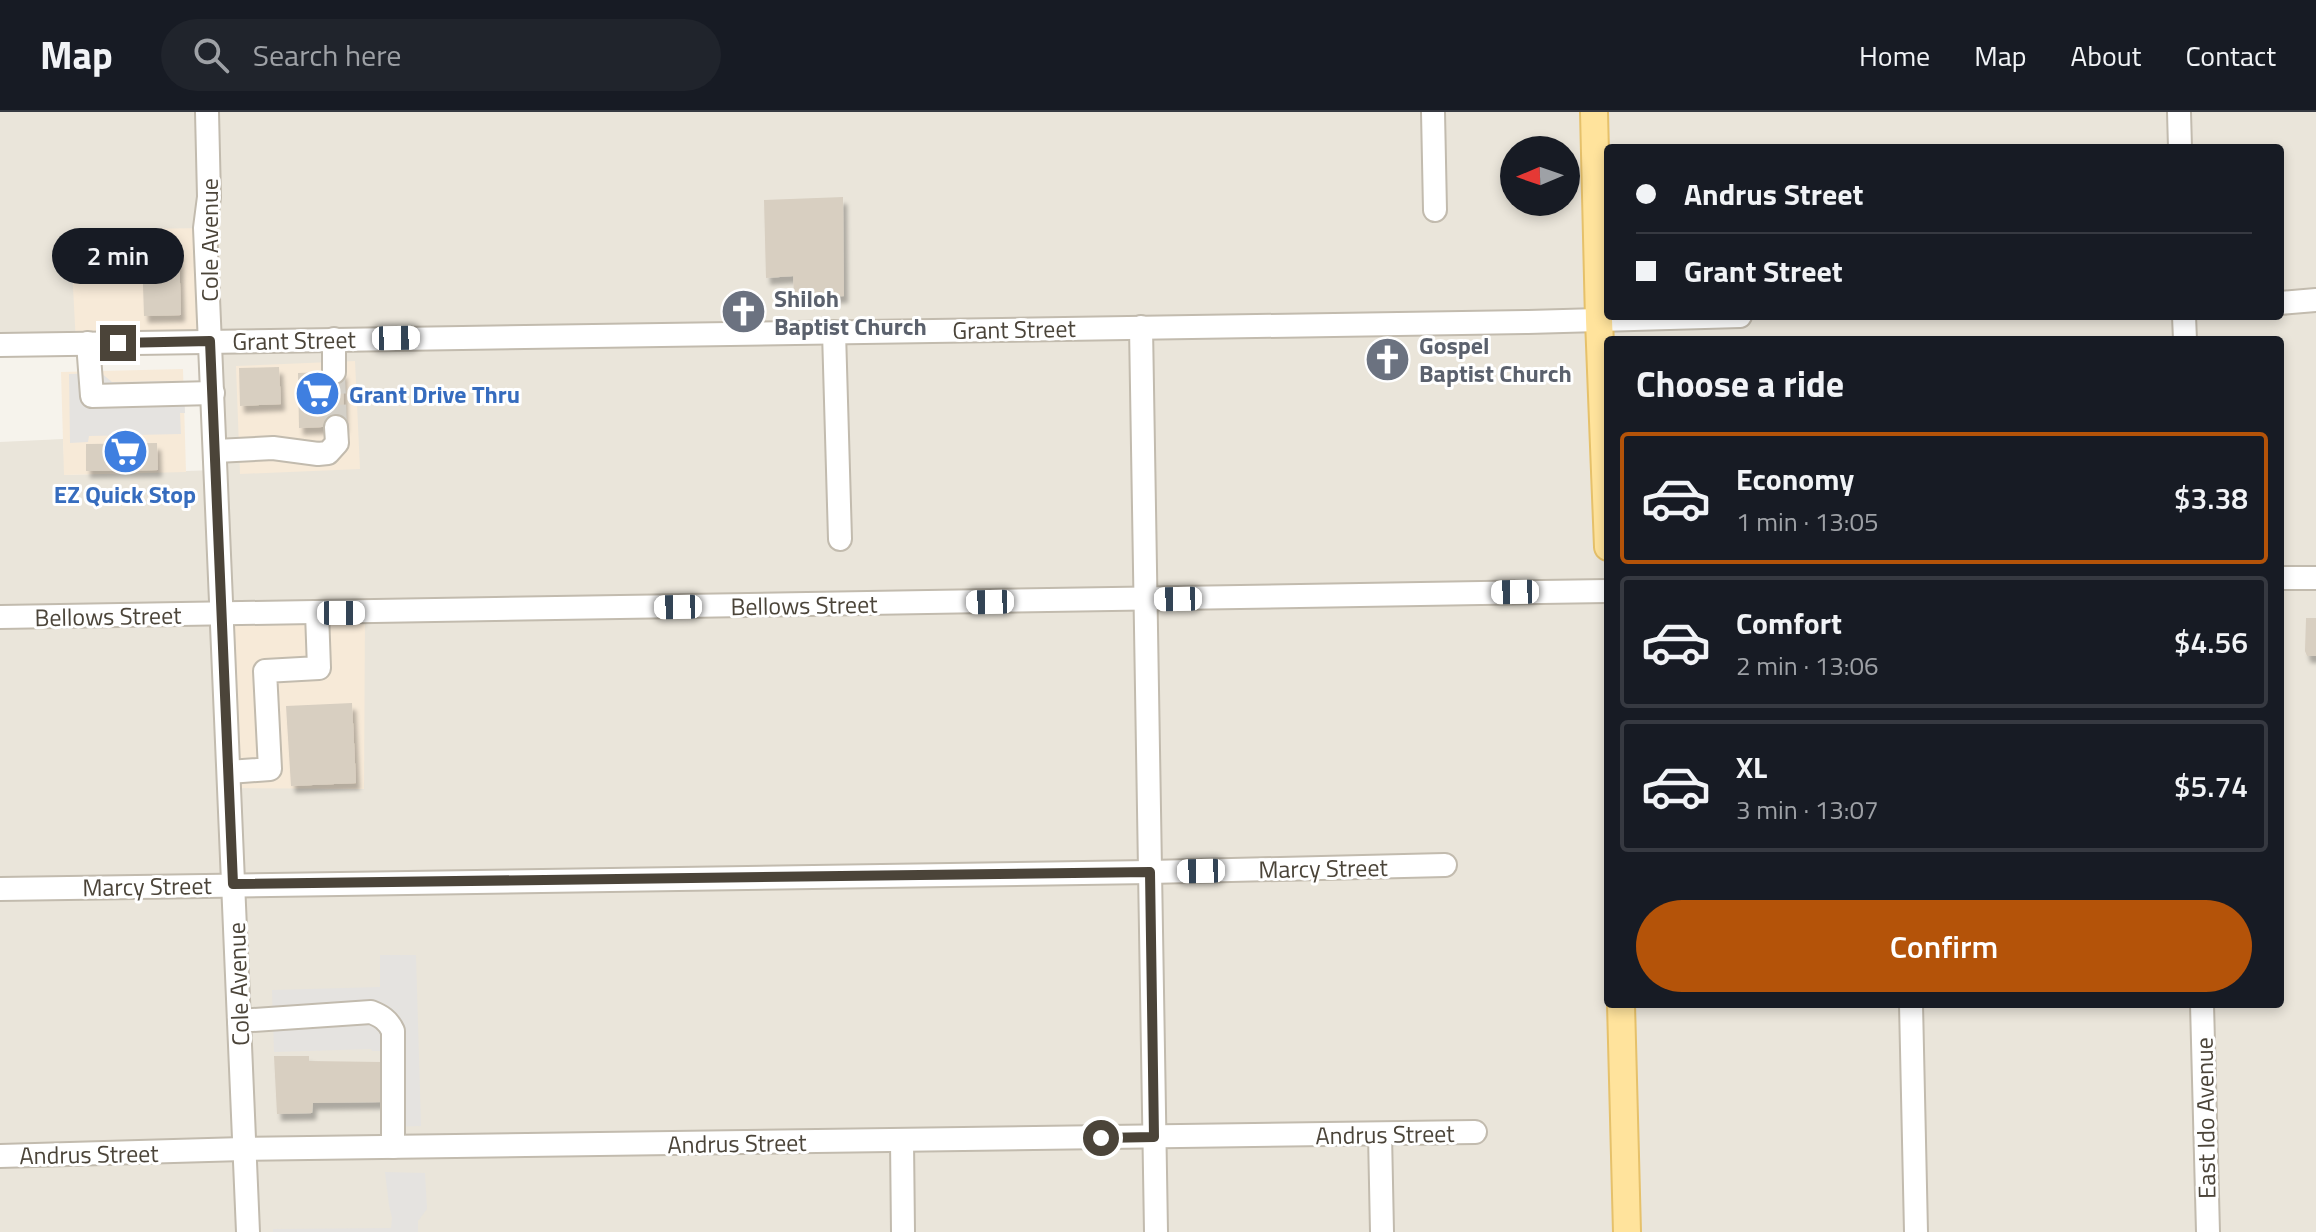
<!DOCTYPE html>
<meta charset="utf-8">
<style>
body{margin:0;font-family:"Titillium Web",sans-serif;background:#20242c;color:#f1f3f6;height:100vh;display:flex;flex-direction:column;font-size:30px;white-space:nowrap}
*{box-sizing:border-box;margin:0}
p{font-size:26px;color:#9ea1a6}
.icon{flex:none;width:44px;height:44px;fill:none;stroke:currentColor;stroke-width:2;stroke-linecap:round;stroke-linejoin:round}
.map{position:relative;flex:1;overflow:hidden}
.drawer{position:absolute;left:1604px;top:224px;width:680px;height:672px;display:flex;flex-direction:column;background:#171b24;border-radius:8px;box-shadow:0 4px 12px #0003}
.drawer>*{flex:none}
.guide{position:absolute;left:1604px;top:32px;width:680px;height:176px;border-radius:8px;box-shadow:0 4px 12px #0003;display:grid;align-content:center;height:176px;padding:0 32px;background:#171b24}
.needle{width:52px;rotate:268deg}
.controls{position:absolute;left:1500px;top:24px;display:grid;gap:16px}
.controls a{display:grid;place-items:center;width:80px;height:80px;border-radius:50%;background:#171b24;box-shadow:0 4px 12px #0003;font-size:40px}
.end{position:absolute;width:36px;height:36px;margin:-18px;border:10px solid #4b4439;background:#fff;box-shadow:0 0 0 4px #fff}
.from{border-radius:50%}
.bubble{position:absolute;height:56px;border-radius:28px;background:#171b24;box-shadow:0 4px 12px #0003;font-size:26px;font-weight:600;line-height:56px;text-align:center}
.car{position:absolute;width:24px;height:48px;margin:-24px -12px;border-radius:10px;box-shadow:0 0 6px 2px #0007;background:linear-gradient(#fff 24%,#345 0 40%,#fff 0 76%,#345 0 86%,#fff 0)}
.guide b{display:flex;align-items:center;gap:28px;height:76px;font-size:30px}
.guide b+b{border-top:2px solid #363941}
.guide i{width:20px;height:20px;background:#f1f3f6}
ul{padding:0;list-style:none}
li{display:flex;align-items:center;gap:24px;height:132px;margin:0 16px 12px;padding:0 16px;border:4px solid #363941;border-radius:8px}
li div{flex:1}
li b{display:block;font-size:30px}
li em{font-style:normal;font-weight:600}
li.on{border-color:#b45309}
li>.icon{width:72px;height:72px;stroke-width:1.5}
h2{padding:0 32px;font-size:36px;line-height:96px}
.primary-button{display:flex;gap:16px;margin-top:auto;padding:16px 32px}
.primary-button a{flex:1;height:92px;border-radius:48px;background:#b45309;color:#fff;font-size:32px;font-weight:600;line-height:92px;text-align:center}
header{display:flex;align-items:center;gap:48px;box-sizing:border-box;height:112px;padding:0 40px;background:#171b24;border-bottom:2px solid #363941}
header strong{font-size:38px}
nav{display:flex;gap:44px;margin-inline-start:auto;font-size:28px}
.search{width:560px;height:72px;background:#20242c;display:flex;align-items:center;gap:20px;box-sizing:border-box;padding:0 28px;border-radius:44px;color:#9ea1a6;font-size:30px}
.map>svg:first-child{display:block}
.residential{fill:#eae5da;fill-rule:evenodd}
.commercial{fill:#f7ead8}
.parking{fill:#e5e3e0}
.building{fill:#d8cfc1;filter:url(#shadow)}
.lines{fill:none;stroke-linecap:round;stroke-linejoin:round}
.minor-tunnel{stroke:#d4d0c8;stroke-width:22;stroke-dasharray:22 11;stroke-linecap:butt}
.minor-casing{stroke:#c2bbae;stroke-width:26}
.major-casing{stroke:#e6c16a;stroke-width:30}
.minor{stroke:#fff;stroke-width:22}
.major{stroke:#ffe39c;stroke-width:26}
.route{stroke:#4b4439;stroke-width:10}
.labels{text-anchor:middle;dominant-baseline:central;stroke-width:6;stroke-linejoin:round;paint-order:stroke}
.street-label{font-size:24px;fill:#4b4439;stroke:#fff}
.worship-label{font-size:24px;font-weight:bold;fill:#5b616d;stroke:#fff;text-anchor:start}
.shop-label{font-size:24px;font-weight:bold;fill:#366cbe;stroke:#fff;text-anchor:start}
</style>
<header>
<strong>Map</strong>
<div class="search"><svg class="icon" aria-label="search" viewBox="0 0 24 24"><circle cx="10" cy="10" r="6"/><path d="M15 15l6 6"/></svg>Search here</div>
<nav><a>Home</a><a>Map</a><a>About</a><a>Contact</a></nav>
</header>
<div class="map">
<svg width="2316" height="1120" viewBox="0 0 2316 1120">
<defs>
<filter id="shadow"><feDropShadow dx="4" dy="7" stdDeviation="2" flood-color="#0004"/></filter>
</defs>
<rect width="100%" height="100%" fill="#f6f3ec"/>
<path class="residential" d="M0 0H2316V1120H0V330L63 327 65 363 216 358 205 116 76 232 0 233ZM1608 36H2280V204H1608ZM1514 38H1566V90H1514ZM1608 228H2280V892H1608Z"/>
<g class="commercial">
<path d="M205 116 210 229 76 232 70 118Z"/>
<path d="M355 249 360 357 240 362 236 254Z"/>
<path d="M183 257 186 360 64 363 61 260Z"/>
<path d="M365 501 364 677 230 676 221 502Z"/>
</g>
<g class="parking">
<path d="M101 261 112 270 184 269 185 301H180L181 322 89 324 88 330 70 331 69 262Z"/>
<path d="M380 843H416L421 1014 386 1015 384 939H372L371 937 274 940 272 878 380 875Z"/>
<path d="M385 1060 425 1061 427 1097 418 1109V1120H273V1117L391 1116 392 1106 389 1093Z"/>
</g>
<g class="building">
<path d="M843 85 844 184 794 186 793 164 766 166 764 88Z"/>
<path d="M179 139 181 203 144 204 142 141Z"/>
<path d="M279 255 281 292 240 294 239 256Z"/>
<path d="M343 259 344 314 299 316 298 261Z"/>
<path d="M157 331 158 358 86 359V332Z"/>
<path d="M2306 506H2316V544H2307L2305 539Z"/>
<path d="M352 591 356 671 291 674 286 594Z"/>
<path d="M274 944H309V949L382 950V990L313 991 312 1001 277 1002Z"/>
</g>
<g class="lines">
<path class="minor-tunnel" d="M334 260 336 315"/>
<defs>
<g id="minor">
<path d="M207 0 209 85 205 116 248 1120"/>
<path d="M1433 0 1435 98"/>
<path d="M2179 0 2180 36"/>
<path d="M2280 191 2316 188"/>
<path d="M2184 204 2185 228"/>
<path d="M1141 215 1156 1120"/>
<path d="M834 220 840 427"/>
<path d="M334 227V260"/>
<path d="M88 231 92 284 213 281"/>
<path d="M0 233 1528 210 1740 204"/>
<path d="M216 339 273 336 318 342 328 341 337 331 336 315"/>
<path d="M2280 466H2316"/>
<path d="M0 505 1608 479"/>
<path d="M229 660 270 657 265 559 319 556 317 501"/>
<path d="M0 777 1150 760 1445 753"/>
<path d="M1911 892 1916 1120"/>
<path d="M2202 892 2208 1120"/>
<path d="M239 909 371 900C381 904 388 908 393 919V1035"/>
<path d="M1380 1022 1382 1120"/>
<path d="M902 1029 903 1120"/>
<path d="M0 1044 243 1037 1475 1020"/>
</g>
<g id="major">
<path d="M1594 0 1599 208 1608 435"/>
<path d="M1621 892 1627 1120"/>
</g>
</defs>
<use href="#minor" class="minor-casing"/>
<use href="#major" class="major-casing"/>
<use href="#minor" class="minor"/>
<use href="#major" class="major"/>
</g>
<g class="lines">
<path class="route" d="M118 231 210 229 233 772 1150 760 1154 1025 1101 1026"/>
</g>
<defs>
<symbol id="church-disc" viewBox="-11 -11 22 22"><circle r="9.5" fill="#6b7280" stroke="#fff"/><path d="M-1.2-6h2.4v3.5h3.3v2.4h-3.3V6h-2.4V-.1h-3.3v-2.4h3.3Z" fill="#fff"/></symbol>
<symbol id="supermarket-disc" viewBox="-11 -11 22 22"><circle r="9.5" fill="#3f7fe0" stroke="#fff"/><path d="M-6-5.5h2.5l.6 2H6L4.5 2H-2.5L-4.4-4H-6ZM-1.5 3.2a1.3 1.3 0 1 0 .1 0ZM3 3.2a1.3 1.3 0 1 0 .1 0Z" fill="#fff"/></symbol>
</defs>
<g fill-rule="evenodd">
<use href="#church-disc" x="718" y="174" width="51" height="51"/>
<use href="#church-disc" x="1362" y="222" width="51" height="51"/>
<use href="#supermarket-disc" x="292" y="256" width="51" height="51"/>
<use href="#supermarket-disc" x="100" y="314" width="51" height="51"/>
</g>
<g class="labels">
<g class="street-label">
<text transform="translate(209 128) rotate(-90)">Cole Avenue</text>
<text transform="translate(1014 217) rotate(-1)">Grant Street</text>
<text transform="translate(294 228) rotate(-1)">Grant Street</text>
<text transform="translate(804 493) rotate(-1)">Bellows Street</text>
<text transform="translate(108 504) rotate(-1)">Bellows Street</text>
<text transform="translate(1323 756) rotate(-1)">Marcy Street</text>
<text transform="translate(147 774) rotate(-1)">Marcy Street</text>
<text transform="translate(238 872) rotate(-92)">Cole Avenue</text>
<text transform="translate(2205 1006) rotate(-91)">East Ido Avenue</text>
<text transform="translate(1385 1022) rotate(-1)">Andrus Street</text>
<text transform="translate(737 1031) rotate(-1)">Andrus Street</text>
<text transform="translate(89 1042) rotate(-1)">Andrus Street</text>
</g>
<g class="worship-label">
<text x="774" y="186">Shiloh<tspan x="774" dy="28">Baptist Church</tspan></text>
<text x="1419" y="233">Gospel<tspan x="1419" dy="28">Baptist Church</tspan></text>
</g>
<g class="shop-label">
<text x="349" y="282">Grant Drive Thru</text>
<text x="125" y="382" text-anchor="middle">EZ Quick Stop</text>
</g>
</g>
</svg>
<div class="controls">
<a><svg class="needle" viewBox="-14 -14 28 28"><path d="M0-13l5 13h-10z" fill="#e53935"/><path d="M0 13l5-13h-10z" fill="#9ea1a6"/></svg></a>
</div>
<i class="end from" style="left:1101px;top:1026px"></i>
<i class="end" style="left:118px;top:231px"></i>
<div class="bubble" style="left:52px;top:116px;width:132px">2 min</div>
<i class="car" style="left:396px;top:226px;rotate:89deg"></i>
<i class="car" style="left:1515px;top:480px;rotate:269deg"></i>
<i class="car" style="left:1178px;top:487px;rotate:269deg"></i>
<i class="car" style="left:990px;top:490px;rotate:269deg"></i>
<i class="car" style="left:678px;top:495px;rotate:269deg"></i>
<i class="car" style="left:341px;top:501px;rotate:90deg"></i>
<i class="car" style="left:1201px;top:759px;rotate:269deg"></i>
<div class="guide">
<b><i class="from"></i>Andrus Street</b>
<b><i></i>Grant Street</b>
</div>
<section class="drawer">
<h2>Choose a ride</h2>
<ul>
<li class="on"><svg class="icon" aria-label="car" viewBox="0 0 24 24"><path d="M5 17H2v-5l4-1 3-4h7l3 4 3 1v5h-3M9 17h6M6 11h13"/><circle cx="7" cy="17" r="2"/><circle cx="17" cy="17" r="2"/></svg><div><b>Economy</b><p>1 min · 13:05</p></div><em>$3.38</em></li>
<li><svg class="icon" aria-label="car" viewBox="0 0 24 24"><path d="M5 17H2v-5l4-1 3-4h7l3 4 3 1v5h-3M9 17h6M6 11h13"/><circle cx="7" cy="17" r="2"/><circle cx="17" cy="17" r="2"/></svg><div><b>Comfort</b><p>2 min · 13:06</p></div><em>$4.56</em></li>
<li><svg class="icon" aria-label="car" viewBox="0 0 24 24"><path d="M5 17H2v-5l4-1 3-4h7l3 4 3 1v5h-3M9 17h6M6 11h13"/><circle cx="7" cy="17" r="2"/><circle cx="17" cy="17" r="2"/></svg><div><b>XL</b><p>3 min · 13:07</p></div><em>$5.74</em></li>
</ul>
<div class="primary-button"><a>Confirm</a></div>
</section>
</div>
